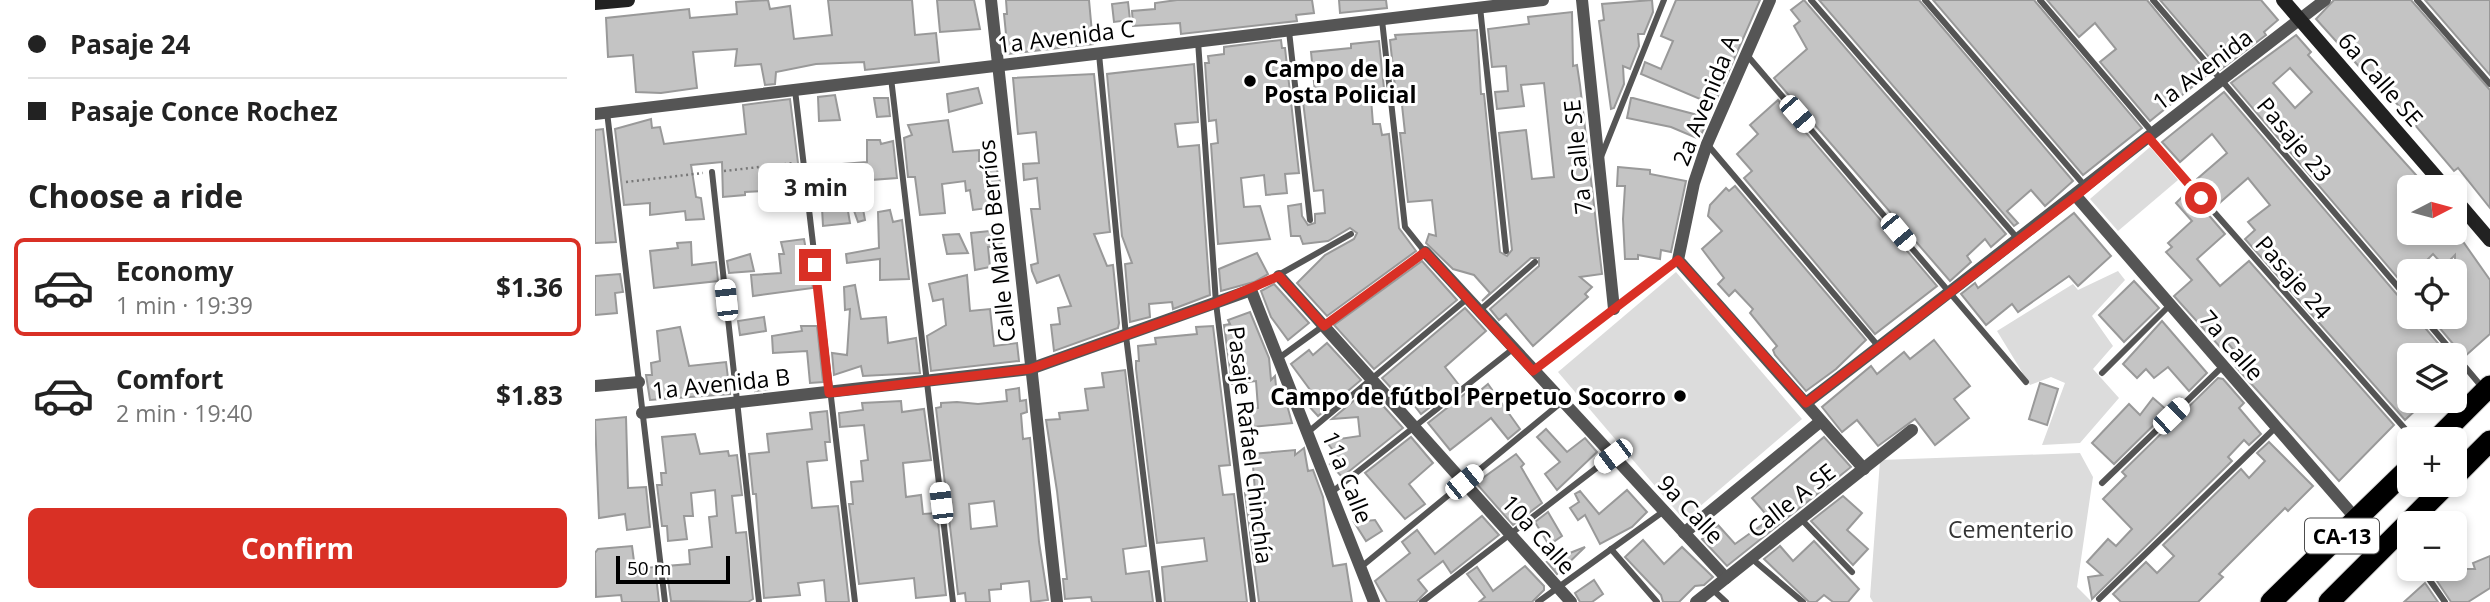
<!DOCTYPE html>
<meta charset="utf-8">
<style>
body{margin:0;font-family:"Open Sans",sans-serif;background:#f6f6f6;color:#222;height:100vh;display:flex;flex-direction:column;font-size:26px;white-space:nowrap}
*{box-sizing:border-box;margin:0}
p{font-size:23px;color:#767676}
.icon{flex:none;width:38px;height:38px;fill:none;stroke:currentColor;stroke-width:2;stroke-linecap:round;stroke-linejoin:round}
.map{position:relative;flex:1;overflow:hidden}
.side{display:flex;flex-direction:column;background:#fff;width:595px}
.side>*{flex:none}
.guide{display:grid;align-content:center;height:154px;padding:0 28px;background:#fff}
.needle{width:46px;rotate:84deg}
.controls{position:absolute;left:1802px;top:175px;display:grid;gap:14px}
.controls a{display:grid;place-items:center;width:70px;height:70px;border-radius:10px;background:#fff;box-shadow:0 4px 10px #0003;font-size:35px}
.scale{position:absolute;left:21px;bottom:18px;width:114px;box-sizing:border-box;padding-left:7px;border:4px solid #000;border-top:0;font-size:19px;line-height:24px;white-space:nowrap;color:#000;-webkit-text-stroke:5px #fff;paint-order:stroke}
.end{position:absolute;width:32px;height:32px;margin:-16px;border:9px solid #d93025;background:#fff;box-shadow:0 0 0 4px #fff}
.from{border-radius:50%}
.bubble{position:absolute;height:49px;border-radius:10px;background:#fff;box-shadow:0 4px 10px #0003;font-size:23px;font-weight:700;line-height:49px;text-align:center}
.car{position:absolute;width:21px;height:42px;margin:-21px -10px;border-radius:9px;box-shadow:0 0 5px 2px #0007;background:linear-gradient(#fff 24%,#345 0 40%,#fff 0 76%,#345 0 86%,#fff 0)}
.guide b{display:flex;align-items:center;gap:24px;height:66px;font-size:26px}
.guide b+b{border-top:2px solid #e0e0e0}
.guide i{width:18px;height:18px;background:#222}
ul{padding:0;list-style:none}
li{display:flex;align-items:center;gap:21px;height:98px;margin:0 14px 10px;padding:0 14px;border:4px solid transparent;border-radius:10px}
li div{flex:1}
li b{display:block;font-size:26px}
li em{font-style:normal;font-weight:700}
li.selected{border-color:#d93025}
li>.icon{width:63px;height:63px;stroke-width:1.5}
h2{padding:0 28px;font-size:32px;line-height:84px}
.primary-button{display:flex;gap:14px;margin-top:auto;padding:14px 28px}
.primary-button a{flex:1;height:80px;border-radius:10px;background:#d93025;color:#fff;font-size:28px;font-weight:700;line-height:80px;text-align:center}
main{display:flex;flex:1;min-height:0}
.map>svg:first-child{display:block}
.green{fill:#dcdcdc}
.building{fill:#c4c4c4;stroke:#999;stroke-width:2;fill-rule:evenodd}
.lines{fill:none;stroke-linecap:round;stroke-linejoin:round}
.highway-casing{stroke:#dbdbdb;stroke-width:23}
.path{stroke:#777;stroke-width:2.5;stroke-dasharray:2 3.5;stroke-linecap:butt}
.lane{stroke:#555;stroke-width:6}
.street{stroke:#555;stroke-width:12}
.secondary{stroke:#222;stroke-width:14}
.highway{stroke:#000;stroke-width:21}
.route{stroke:#d93025;stroke-width:9}
.poi-dot{fill:#000;stroke:#fff;stroke-width:2.5}
.labels{text-anchor:middle;dominant-baseline:central;stroke-width:6;stroke-linejoin:round;paint-order:stroke}
.shield{fill:#fff;stroke:#4c4c4c;stroke-width:2}
.shield-label{font-size:21px;font-weight:bold;fill:#000}
.street-label{font-size:23px;fill:#000;stroke:#fff}
.poi-label{font-size:23px;font-weight:bold;fill:#000;stroke:#fff;text-anchor:start}
.park-label{font-size:23px;fill:#333;stroke:#fff}
</style>
<main>
<section class="side">
<div class="guide">
<b><i class="from"></i>Pasaje 24</b>
<b><i></i>Pasaje Conce Rochez</b>
</div>
<h2>Choose a ride</h2>
<ul>
<li class="selected"><svg class="icon" aria-label="car" viewBox="0 0 24 24"><path d="M5 17H2v-5l4-1 3-4h7l3 4 3 1v5h-3M9 17h6M6 11h13"/><circle cx="7" cy="17" r="2"/><circle cx="17" cy="17" r="2"/></svg><div><b>Economy</b><p>1 min · 19:39</p></div><em>$1.36</em></li>
<li><svg class="icon" aria-label="car" viewBox="0 0 24 24"><path d="M5 17H2v-5l4-1 3-4h7l3 4 3 1v5h-3M9 17h6M6 11h13"/><circle cx="7" cy="17" r="2"/><circle cx="17" cy="17" r="2"/></svg><div><b>Comfort</b><p>2 min · 19:40</p></div><em>$1.83</em></li>
</ul>
<div class="primary-button"><a>Confirm</a></div>
</section>
<div class="map">
<svg width="1895" height="602" viewBox="0 0 1895 602">
<rect width="100%" height="100%" fill="#fff"/>
<g class="green">
<path d="M1555 147 1583 180 1523 231 1495 199Z"/>
<path d="M1523 271 1530 280 1497 316 1518 346 1498 369 1524 398 1485 443 1447 445 1470 383 1456 377 1435 385 1402 331 1478 284 1483 290Z"/>
<path d="M1081 272 1207 419 1089 520 963 372Z"/>
<path d="M1485 453 1498 477 1482 587 1497 602H1278L1275 597 1285 460Z"/>
</g>
<g class="building">
<path d="M173 0 175 9 195 6 199 39 237 35 233 0H317L320 35 341 33 344 62 270 70 269 62 221 64 181 72 180 84 170 85 166 64 140 66 142 49 98 52 102 88 66 93 41 92 38 55 13 57 11 18 94 9 95 18 142 14 141 2Z"/>
<path d="M342 0H379L385 29 345 32Z"/>
<path d="M411 0H494L498 44 413 54 409 14H412Z"/>
<path d="M582 0H717L719 13 701 15 702 21 586 34 585 23 538 26 537 11 560 9V3Z"/>
<path d="M744 0H791L792 8 745 13Z"/>
<path d="M1057 0 1058 12 1049 34H1043L1044 46 1035 69 1028 66 1029 84 1019 108 1016 109 1004 21 1009 20 1007 4Z"/>
<path d="M1081 0H1165L1119 105 1046 74 1050 62 1066 69 1078 41 1066 36Z"/>
<path d="M1209 0 1411 234 1396 247 1390 239 1372 256 1376 262 1355 281 1179 78 1212 49 1199 26 1205 21 1196 10Z"/>
<path d="M1224 0H1324L1478 181 1450 206 1436 190 1412 211 1423 223 1419 226Z"/>
<path d="M1338 0H1439L1547 128 1488 175Z"/>
<path d="M1452 0H1552L1613 74 1555 121 1505 62 1521 49 1500 23 1484 37Z"/>
<path d="M1565 0H1666L1683 20 1669 32 1671 35 1625 70Z"/>
<path d="M1739 0H1816L1895 90V208L1863 168 1859 171 1780 78 1777 81 1721 19Z"/>
<path d="M1830 0H1895V75Z"/>
<path d="M533 2 535 20 519 22 517 4Z"/>
<path d="M977 12 978 66 982 65 985 85 1007 274 985 277 997 287 990 294 993 297 938 346 911 314 904 320 895 309 944 266V258H936L887 301 895 293 879 275 858 269 831 243 834 234 841 236 837 200 813 202 805 133H810L806 96H801L795 40 801 39 800 35 882 30 886 94H889L905 252 912 256 917 250 904 133 931 130 937 179 959 177 949 83 926 85 929 106 902 109 900 92 913 91 911 66 897 67 893 29 934 24 933 17Z"/>
<path d="M1701 35 1716 52 1713 55 1822 176 1819 178 1827 187H1815V233H1862L1895 280V334L1869 357 1843 326 1853 317H1860V255L1849 266 1838 254 1821 271H1815V278L1808 284 1636 83ZM1695 68 1717 92 1700 108 1678 83Z"/>
<path d="M686 40 687 48H690L704 173 690 174 692 193 671 195 669 175 646 178 649 207 665 206 675 239 623 244 616 144 623 143 621 120 614 121 610 63H614L613 56 629 54V47Z"/>
<path d="M784 41 790 98 776 99 778 124H785L787 135 794 134 804 228 821 251 732 316 702 283 730 255 759 239 762 233 755 228 733 241 708 244 705 236H696L693 206 706 204 707 216 713 225 720 223V214L730 213 728 190 719 191 707 93 720 92 716 52 756 48V44Z"/>
<path d="M599 64 603 122 580 124 583 147 604 145 615 295 578 309 577 302 554 304 555 317 535 322 530 264 537 263 527 236 512 74Z"/>
<path d="M499 74 515 232 499 234 512 266 518 265 524 323 523 328 459 351 456 325 465 324 463 308 476 306 464 275 442 283 437 271 436 265 443 263 436 209H445L442 178 429 180 428 164 444 163 441 132 423 134 418 78Z"/>
<path d="M383 88 387 103 354 112 352 94Z"/>
<path d="M1629 92 1805 298 1815 310V317H1821L1853 355H1815V384L1807 390 1823 408 1810 420 1650 239 1660 230 1653 222 1675 205 1653 178 1621 206 1602 184V179L1632 153 1617 134 1585 162 1567 142Z"/>
<path d="M240 95 245 120 224 121 223 97Z"/>
<path d="M279 98H293L295 116 282 117Z"/>
<path d="M1036 98H1038L1114 118 1104 139 1076 127 1032 118Z"/>
<path d="M195 99 206 187H185L186 190 150 192V195L128 197 127 162 96 165 101 197 106 198 109 219 91 220 90 211 55 215V203L29 205 20 129 56 119 57 128 65 127 69 144 151 134 148 105Z"/>
<path d="M1183 100 1342 286 1280 334 1149 178 1157 171 1142 154 1163 134 1155 125Z"/>
<path d="M353 120 358 152 384 150V167L401 166 406 186 395 188 400 207 378 210 375 190 371 191 370 181 347 184 350 213 325 215 320 177H313L309 138 317 135 313 125Z"/>
<path d="M8 129 21 242 0 243V130Z"/>
<path d="M272 140H285L286 144 298 141 302 178 263 181 270 220 263 222 257 205H252L255 223 228 226 227 208 238 207 236 192H252L248 164 272 162Z"/>
<path d="M1023 167 1055 170V174L1091 181 1076 252 1066 250 1065 259 1043 255V259H1030L1028 219 1030 186H1022Z"/>
<path d="M1140 186 1271 340 1241 369 1211 391 1180 355 1178 350 1182 346 1155 313 1158 309 1140 290 1134 296 1123 284 1129 278 1107 249 1127 231 1113 216 1115 205 1131 188 1134 191Z"/>
<path d="M1593 191 1630 234 1602 259 1625 286 1654 261 1799 425 1744 481 1641 367 1648 361 1632 342 1625 347 1579 296 1597 280 1571 252 1577 247 1573 243 1597 221 1581 203Z"/>
<path d="M295 210 298 222 307 220 314 279 285 280V259L252 263 251 254 284 248 283 212Z"/>
<path d="M1479 213 1516 256 1483 286 1474 276 1423 312 1417 304 1391 325 1366 294 1380 283 1383 288Z"/>
<path d="M404 230 407 246 393 247 395 267 380 270 376 233Z"/>
<path d="M364 234 373 253 352 254 348 235Z"/>
<path d="M209 239 218 288 158 296 156 275 186 273 184 254H189L186 242Z"/>
<path d="M96 242 97 265 121 262 123 281 59 288 55 251 83 248 82 243Z"/>
<path d="M662 253 673 274 659 282 626 291 624 269Z"/>
<path d="M155 254 159 271 134 273 132 261Z"/>
<path d="M827 261 862 300 779 369 739 325Z"/>
<path d="M25 274 28 292 20 293 22 313 0 315V276Z"/>
<path d="M372 275 375 311 395 309 399 346 422 343 424 361 336 371 332 336 351 325 348 299 338 301 334 284Z"/>
<path d="M1539 281 1564 308 1529 342 1504 315Z"/>
<path d="M679 284 714 323 693 340 676 317 666 291Z"/>
<path d="M260 285 266 319 291 317 293 343 321 338 325 373 268 376 266 366 239 375 237 353 252 355 255 309 250 310 249 287Z"/>
<path d="M870 308 891 331 850 367 864 385 826 414 812 396 807 400 787 378Z"/>
<path d="M655 312 674 358 676 380 680 376 683 406 692 405 697 423 657 427 655 409 663 408 661 381 637 384 629 325 635 324 633 320Z"/>
<path d="M169 317 171 331 145 335 143 321Z"/>
<path d="M1567 321 1612 373 1594 391 1573 367 1559 378 1551 369 1542 378 1528 364Z"/>
<path d="M206 326H222L228 382 215 383 212 351 178 353 177 336 207 331Z"/>
<path d="M618 326 635 465 624 466 628 495 639 494 652 602H570L567 567 612 561 609 538 562 543 541 369V361H544L543 346 561 344 560 338 602 334 601 327Z"/>
<path d="M85 327 94 366 131 362 135 394 55 400 51 375H57L56 363 65 361 62 331Z"/>
<path d="M1339 340 1375 386 1359 399 1374 418 1340 445 1320 419 1283 446 1262 420 1247 432 1227 407 1276 366 1282 374 1309 352 1315 359Z"/>
<path d="M732 343 766 380 723 416 711 403 724 402 696 364 714 350 718 355Z"/>
<path d="M530 370 551 546 528 549 531 574 554 571 558 602H497L496 597 470 599 468 579H472L462 491 451 420 465 419 464 413 493 410 490 389 509 387 507 373Z"/>
<path d="M173 377 174 389 160 391V378Z"/>
<path d="M1623 378 1628 379 1649 403 1644 408 1666 434 1654 445 1649 440 1633 457 1637 461 1497 599 1493 577 1507 575 1492 562 1513 539 1521 546 1537 529 1508 499 1531 476 1527 472Z"/>
<path d="M1445 383 1463 389 1452 425 1434 419Z"/>
<path d="M893 384 925 429 913 439 896 418 855 450 833 423 871 393 875 399Z"/>
<path d="M424 388 425 401 431 400 432 412 426 414 428 439 435 438 444 542 453 600 436 602 434 581 406 584V589L394 590 395 602H371L370 593 363 594 341 408 346 407V403L362 402 383 404 412 401 411 390ZM399 501 402 526 376 529 374 504Z"/>
<path d="M773 389 808 428 747 477 735 464 743 457 731 441 765 436 763 417 737 419Z"/>
<path d="M1558 398 1573 411 1519 464 1497 443 1534 404 1545 415Z"/>
<path d="M306 401 307 412 329 409 336 460 308 463 311 497 326 495 328 514 342 513 351 595 321 598 319 578 264 584 254 504H258L256 482 268 481 266 461 273 460 269 425 245 427 244 413 268 410 267 403Z"/>
<path d="M232 411 235 442H230L232 460 212 462 217 508 243 506 254 602H231L229 580 203 583 205 595 169 598 161 494H158L154 454 174 452 172 434 217 429 215 413Z"/>
<path d="M31 417 33 488 51 487 55 527 32 530 30 514 4 518 0 420Z"/>
<path d="M951 429 972 452 990 438 1002 452 962 490 950 474 965 462 942 437Z"/>
<path d="M100 434 105 454 133 451 134 456 142 455 147 495 137 496 141 533 151 532 158 599 153 602 76 601 71 566 95 564 94 550 117 547 114 517 122 516 120 490 96 493 98 516H89L92 539 73 541 72 526H67L62 485H67L66 473H71L67 437Z"/>
<path d="M816 437 838 463 814 484 830 504 810 519 770 473Z"/>
<path d="M1229 437 1256 467 1132 566 1107 539 1123 525 1140 544 1175 519 1157 498Z"/>
<path d="M1674 442 1718 486 1693 511 1690 508 1624 574 1628 577 1603 602H1526L1518 594 1551 562 1562 573 1579 556 1568 545 1646 469 1654 478 1670 461 1662 453Z"/>
<path d="M709 448 713 471 718 470 728 497 738 566 751 564 757 602H664L650 493 660 491 657 454 700 450V455Z"/>
<path d="M921 454 929 464 926 467 947 503 918 525 881 483Z"/>
<path d="M1032 490 1052 512 1037 527 1005 544 990 515 983 520 975 508 984 502 980 494 985 491 1004 514Z"/>
<path d="M1248 496 1267 513 1252 530 1273 549 1258 565 1216 521Z"/>
<path d="M953 512 967 536 954 545 940 522Z"/>
<path d="M887 516 904 535 856 573 848 561 823 580 832 591 821 602H792L780 581 815 553 807 542 822 530 840 554Z"/>
<path d="M780 520 787 531 771 541 759 522Z"/>
<path d="M1048 540 1069 564 1087 547 1118 577 1109 585 1100 586 1084 602H1068L1066 595 1030 557Z"/>
<path d="M1219 541 1264 589 1253 602H1238L1229 595 1221 602H1214L1169 559 1185 546 1198 561Z"/>
<path d="M37 546 40 569 60 567 64 602H27L26 595 1 597 0 553 3 549Z"/>
<path d="M990 547 962 574 952 562Z"/>
<path d="M1895 556V588L1873 602H1856L1838 575 1844 569H1880L1878 563Z"/>
<path d="M930 566 949 586V590L937 602H884L890 597 872 574 882 567 898 591Z"/>
<path d="M999 580 1008 594 997 602H985L980 593Z"/>
<path d="M1830 583 1843 602H1809Z"/>
</g>
<g class="lines">
<defs>
<g id="highway">
<path d="M1842 439 1895 386"/>
<path d="M1860 476 1895 441"/>
<path d="M1676 602 1815 467"/>
<path d="M1734 602 1851 485"/>
</g>
</defs>
<use href="#highway" class="highway-casing"/>
<g class="path">
<path d="M129 171 199 163"/>
<path d="M31 182 108 173"/>
</g>
<g class="lane">
<path d="M1216 0 1423 239"/>
<path d="M1330 0 1490 186"/>
<path d="M1445 0 1558 133"/>
<path d="M1558 0 1815 301"/>
<path d="M1822 0 1895 84"/>
<path d="M885 7 911 251"/>
<path d="M694 31 715 220"/>
<path d="M603 41 621 303 658 602"/>
<path d="M504 54 531 336 564 602"/>
<path d="M1151 54 1431 382"/>
<path d="M296 78 358 602"/>
<path d="M200 90 260 602"/>
<path d="M12 112 70 602"/>
<path d="M1553 137 1819 439"/>
<path d="M1112 144 1284 347"/>
<path d="M1006 157 1069 0"/>
<path d="M117 172 164 602"/>
<path d="M657 290 756 234"/>
<path d="M884 311 940 262"/>
<path d="M1828 317 1887 387"/>
<path d="M684 358 830 252 810 227 787 20"/>
<path d="M938 371 1083 260"/>
<path d="M1507 373 1575 305"/>
<path d="M712 433 873 298"/>
<path d="M1507 483 1628 366"/>
<path d="M737 492 919 348"/>
<path d="M1206 519 1257 572"/>
<path d="M1804 540 1815 553"/>
<path d="M1016 549 1062 602"/>
<path d="M1156 558 1208 602"/>
<path d="M766 567 968 401"/>
<path d="M1827 569 1850 602"/>
<path d="M1117 589 1131 602"/>
<path d="M1504 599 1681 427"/>
<path d="M827 602 1017 456"/>
<path d="M943 602 1069 511"/>
</g>
<g class="street">
<path d="M396 0 462 602"/>
<path d="M987 0 1019 309"/>
<path d="M1175 0 1112 144 1099 183 1083 260 1269 469"/>
<path d="M0 114 948 0"/>
<path d="M1481 196 1763 521"/>
<path d="M830 252 1131 578"/>
<path d="M684 276 976 602"/>
<path d="M0 386 44 382"/>
<path d="M1211 403C1385 270 1556 133 1730 0"/>
<path d="M47 413 435 369 656 290 779 602"/>
<path d="M1089 533 1226 421"/>
<path d="M1101 602 1317 430"/>
</g>
<g class="secondary">
<path d="M1688 0 1850 187"/>
<path d="M0 3 33 0"/>
<path d="M1860 199 1895 240"/>
</g>
<use href="#highway" class="highway"/>
</g>
<g class="lines">
<path class="route" d="M220 265 234 393 435 369 621 303 684 276 729 326 830 252 938 371 1083 260 1211 403 1481 196 1553 137 1606 198"/>
</g>
<g class="poi-dot">
<circle cx="655" cy="81" r="7"/>
<circle cx="1085" cy="396" r="7"/>
</g>
<g class="labels">
<rect class="shield" x="1710" y="518.5" width="74" height="35" rx="5"/>
<g class="shield-label">
<text x="1747" y="536">CA-13</text>
</g>
<g class="street-label">
<text transform="translate(471 36) rotate(-7)">1a Avenida C</text>
<text transform="translate(1607 69) rotate(-37)">1a Avenida</text>
<text transform="translate(1786 79) rotate(49)">6a Calle SE</text>
<text transform="translate(1110 100) rotate(-68)">2a Avenida A</text>
<text transform="translate(1700 139) rotate(50)">Pasaje 23</text>
<text transform="translate(982 157) rotate(-96)">7a Calle SE</text>
<text transform="translate(401 241) rotate(-96)">Calle Mario Berríos</text>
<text transform="translate(1699 277) rotate(49)">Pasaje 24</text>
<text transform="translate(1637 345) rotate(49)">7a Calle</text>
<text transform="translate(126 383) rotate(-6)">1a Avenida B</text>
<text transform="translate(656 445) rotate(83)">Pasaje Rafael Chinchía</text>
<text transform="translate(753 477) rotate(68)">11a Calle</text>
<text transform="translate(1196 500) rotate(-38)">Calle A SE</text>
<text transform="translate(1096 509) rotate(47)">9a Calle</text>
<text transform="translate(944 534) rotate(48)">10a Calle</text>
</g>
<g class="poi-label">
<text x="669" y="68">Campo de la<tspan x="669" dy="26">Posta Policial</tspan></text>
<text x="1071" y="396" text-anchor="end">Campo de fútbol Perpetuo Socorro</text>
</g>
<g class="park-label">
<text x="1416" y="529">Cementerio</text>
</g>
</g>
</svg>
<div class="controls">
<a><svg class="needle" viewBox="-14 -14 28 28"><path d="M0-13l5 13h-10z" fill="#e53935"/><path d="M0 13l5-13h-10z" fill="#767676"/></svg></a>
<a><svg class="icon" aria-label="locate" viewBox="0 0 24 24"><circle cx="12" cy="12" r="6"/><path d="M12 2v4M12 18v4M2 12h4M18 12h4"/></svg></a>
<a><svg class="icon" aria-label="layers" viewBox="0 0 24 24"><path d="M12 4l9 5-9 5-9-5zM3 14l9 5 9-5"/></svg></a>
<a>+</a>
<a>−</a>
</div>
<div class="scale">50 m</div>
<i class="end from" style="left:1606px;top:198px"></i>
<i class="end" style="left:220px;top:265px"></i>
<div class="bubble" style="left:163px;top:163px;width:116px">3 min</div>
<i class="car" style="left:1202px;top:114px;rotate:139deg"></i>
<i class="car" style="left:1303px;top:232px;rotate:140deg"></i>
<i class="car" style="left:131px;top:300px;rotate:354deg"></i>
<i class="car" style="left:1576px;top:416px;rotate:46deg"></i>
<i class="car" style="left:1018px;top:456px;rotate:233deg"></i>
<i class="car" style="left:869px;top:482px;rotate:51deg"></i>
<i class="car" style="left:346px;top:503px;rotate:353deg"></i>
</div>
</main>
